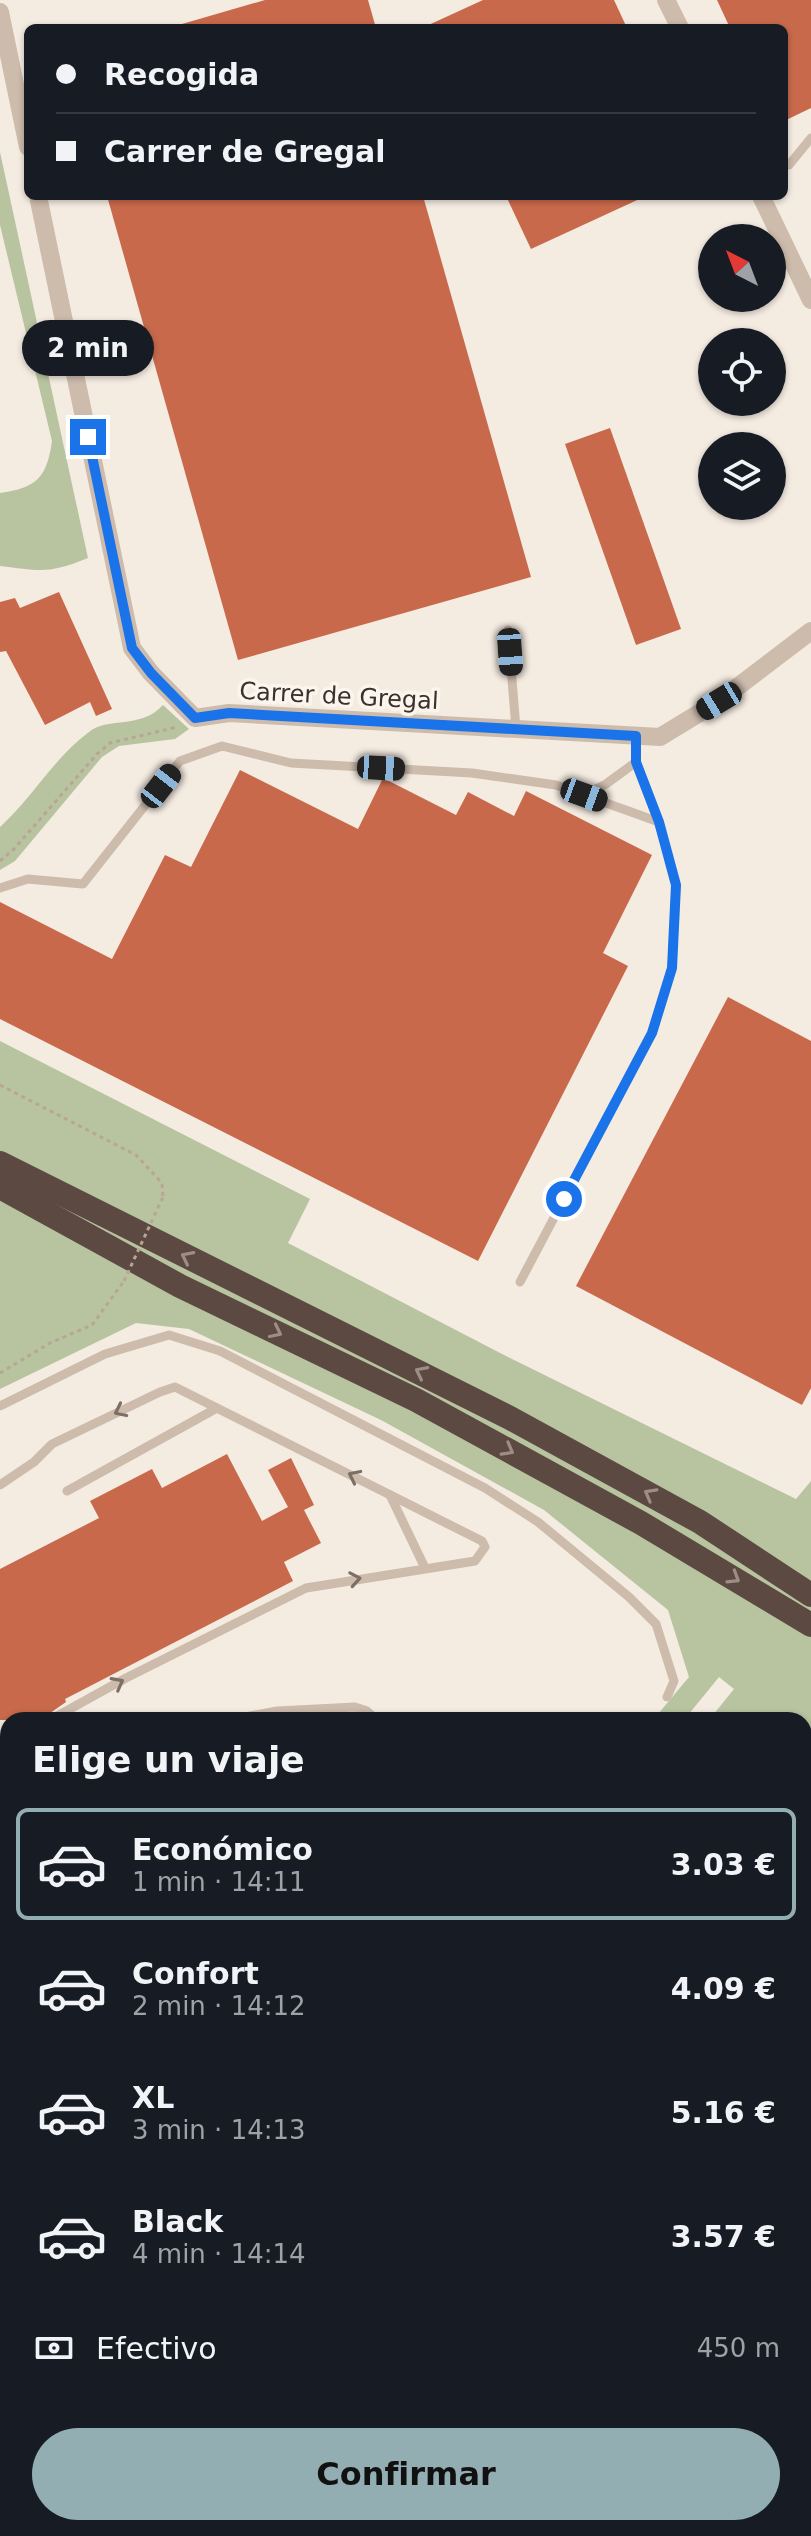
<!DOCTYPE html>
<html lang="es">
<meta charset="utf-8">
<style>
body{margin:0;font-family:"DejaVu Sans",sans-serif;background:#20242c;color:#f1f3f6;height:100vh;display:flex;flex-direction:column;font-size:30px;white-space:nowrap}
*{box-sizing:border-box;margin:0}
p{font-size:26px;color:#9ea1a6}
.icon{flex:none;width:44px;height:44px;fill:none;stroke:currentColor;stroke-width:2;stroke-linecap:round;stroke-linejoin:round}
.map{position:relative;flex:1;overflow:hidden}
.sheet{position:absolute;left:0px;top:1712px;width:812px;height:824px;display:flex;flex-direction:column;background:#171b24;border-radius:24px 24px 0 0;box-shadow:0 2px 6px #0004}
.sheet>*{flex:none}
.hud{position:absolute;left:24px;top:24px;width:764px;height:176px;border-radius:12px;box-shadow:0 2px 6px #0004;display:grid;align-content:center;height:176px;padding:0 32px;background:#171b24}
.needle{width:52px;rotate:318deg}
.buttons{position:absolute;left:698px;top:224px;display:grid;gap:16px}
.buttons a{display:grid;place-items:center;width:88px;height:88px;border-radius:50%;background:#171b24;box-shadow:0 2px 6px #0004;font-size:40px}
.end{position:absolute;width:36px;height:36px;margin:-18px;border:10px solid #1a73e8;background:#fff;box-shadow:0 0 0 4px #fff}
.from{border-radius:50%}
.bubble{position:absolute;height:56px;border-radius:28px;background:#171b24;box-shadow:0 2px 6px #0004;font-size:26px;font-weight:700;line-height:56px;text-align:center}
.car{position:absolute;width:24px;height:48px;margin:-24px -12px;border-radius:10px;box-shadow:0 0 6px 2px #0007;background:linear-gradient(#222 24%,#8ab4d8 0 40%,#222 0 76%,#8ab4d8 0 86%,#222 0)}
.hud b{display:flex;align-items:center;gap:28px;height:76px;font-size:30px}
.hud b+b{border-top:2px solid #363941}
.hud i{width:20px;height:20px;background:#f1f3f6}
ul{padding:0;list-style:none}
li{display:flex;align-items:center;gap:24px;height:112px;margin:0 16px 12px;padding:0 16px;border:4px solid transparent;border-radius:12px}
li div{flex:1}
li b{display:block;font-size:30px}
li em{font-style:normal;font-weight:700}
li.selected{border-color:#92aeb2}
li>.icon{width:72px;height:72px;stroke-width:1.5}
h2{padding:0 32px;font-size:36px;line-height:96px}
.pay{display:flex;align-items:center;gap:20px;height:88px;padding:0 32px;font-size:30px}
.pay p{margin-inline-start:auto}
.cta{display:flex;gap:16px;margin-top:auto;padding:16px 32px}
.cta a{flex:1;height:92px;border-radius:48px;background:#92aeb2;color:#111;font-size:32px;font-weight:700;line-height:92px;text-align:center}
.map>svg:first-child{display:block}
.green{fill:#b8c4a0}
.building{fill:#c8694b}
.lines{fill:none;stroke-linecap:round;stroke-linejoin:round}
.path{stroke:#b9a596;stroke-width:3;stroke-dasharray:4 4;stroke-linecap:butt}
.lane{stroke:#cdbbac;stroke-width:9}
.street{stroke:#cdbbac;stroke-width:18}
.highway{stroke:#5c4a42;stroke-width:24}
.path-bridge{stroke:#b9a596;stroke-width:3;stroke-dasharray:4 4;stroke-linecap:butt}
.oneway{stroke:#9c8e87}
.oneway2{stroke:#7d6f65}
.route{stroke:#1a73e8;stroke-width:10}
.labels{text-anchor:middle;dominant-baseline:central;stroke-width:7;stroke-linejoin:round;paint-order:stroke}
.street-label{font-size:24px;fill:#3b302b;stroke:#fbf5ee}
</style>
<div class="map">
<svg width="811" height="2536" viewBox="0 0 811 2536">
<rect width="100%" height="100%" fill="#f4ebe1"/>
<g class="green">
<path d="M0 152 88 558C49 574 41 571 0 566V493C37 488 47 477 52 441L0 225Z"/>
<path d="M163 705 189 729 175 739 119 746 102 757 15 861 0 870V827C32 798 54 758 89 732 109 716 140 730 163 705Z"/>
<path d="M0 1041 310 1199 288 1243 504 1355 796 1499 811 1481V1949L804 1939V1720H709L734 1689 719 1677 684 1720H653L689 1677 668 1610 544 1510 381 1420 189 1329 136 1323 0 1389Z"/>
</g>
<g class="building">
<path d="M265 0H368L376 28H182V24Z"/>
<path d="M483 0H614L627 28H422Z"/>
<path d="M717 0H811V108L784 121V28H730Z"/>
<path d="M107 196H423L531 577 238 660Z"/>
<path d="M506 196H646L531 249Z"/>
<path d="M610 428 681 629 636 645 565 444Z"/>
<path d="M59 592 112 709 96 716 90 702 45 725 6 651 0 652V602L15 598 20 608Z"/>
<path d="M240 770 358 829 383 778 456 815 468 792 514 816 526 791 652 855 603 953 628 966 478 1261 0 1019V902L112 959 165 855 191 867Z"/>
<path d="M728 997 811 1041V1388L802 1405 576 1286Z"/>
<path d="M227 1454 262 1521 288 1507 268 1470 291 1458 314 1505 304 1510 321 1543 284 1562 293 1581 65 1699 66 1702 40 1720H0V1569L99 1518 90 1501 152 1469 162 1488Z"/>
</g>
<g class="lines">
<g class="path">
<path d="M0 861 14 849 97 754 110 743 177 727"/>
<path d="M0 1085 136 1155 162 1183 163 1197"/>
<path d="M0 1373 50 1343 92 1325 124 1281"/>
</g>
<g class="lane">
<path d="M789 165 811 138"/>
<path d="M508 630 516 729"/>
<path d="M636 736V762L659 822"/>
<path d="M584 795 606 784 636 762"/>
<path d="M0 888 28 879 83 884 180 761 222 746 291 763 472 773 556 785 659 822 676 885 672 968 652 1033 520 1282"/>
<path d="M0 1406 105 1354 169 1335 220 1351 485 1488 538 1522 629 1597 656 1624 674 1681 667 1697"/>
<path d="M0 1485 34 1462 52 1444 160 1392 175 1387 482 1541 485 1547 475 1561 306 1588 126 1678 50 1720"/>
<path d="M67 1491 217 1408"/>
<path d="M390 1495 425 1568"/>
<path d="M229 1720 277 1711 355 1707 367 1711 377 1720"/>
<path d="M0 1747 8 1743"/>
<path d="M0 1786 8 1782"/>
<path d="M0 1825 8 1821"/>
<path d="M0 1840 8 1836"/>
<path d="M0 2182 8 2184"/>
<path d="M0 2451 8 2456"/>
</g>
<g class="street">
<path d="M666 0 680 28"/>
<path d="M0 12 28 147"/>
<path d="M38 196 132 648 151 673 195 718 229 713 660 737 719 701 811 631"/>
<path d="M761 196 811 300"/>
<path d="M804 2028 811 2019"/>
<path d="M804 2154 811 2155"/>
<path d="M0 2509 8 2517"/>
<path d="M18 2528 25 2536"/>
<path d="M108 2536 115 2528"/>
</g>
<g class="highway">
<path d="M0 1163 510 1418 700 1522 811 1595"/>
<path d="M0 1187 180 1286 416 1400 641 1523 811 1625"/>
</g>
<path class="path-bridge" d="M124 1281 163 1197"/>
</g>
<defs><path id="oneway-chevron" d="M-2-3.5L2.5 0L-2 3.5" fill="none" stroke-width="1.6" stroke-linecap="round" stroke-linejoin="round" transform="scale(2)"/></defs>
<g class="oneway">
<use href="#oneway-chevron" transform="translate(187 1257) rotate(-153)"/>
<use href="#oneway-chevron" transform="translate(276 1332) rotate(26)"/>
<use href="#oneway-chevron" transform="translate(421 1372) rotate(-153)"/>
<use href="#oneway-chevron" transform="translate(508 1450) rotate(29)"/>
<use href="#oneway-chevron" transform="translate(650 1494) rotate(-151)"/>
<use href="#oneway-chevron" transform="translate(734 1578) rotate(32)"/>
</g>
<g class="oneway2">
<use href="#oneway-chevron" transform="translate(120 1411) rotate(154)"/>
<use href="#oneway-chevron" transform="translate(354 1476) rotate(-154)"/>
<use href="#oneway-chevron" transform="translate(355 1579) rotate(-10)"/>
<use href="#oneway-chevron" transform="translate(118 1683) rotate(-28)"/>
</g>
<g class="lines">
<path class="route" d="M88 437 132 648 151 673 195 718 229 713 636 736V762L659 822 676 885 672 968 652 1033 564 1199"/>
</g>
<g class="labels">
<g class="street-label">
<text transform="translate(339 696) rotate(3)">Carrer de Gregal</text>
</g>
</g>
</svg>
<div class="buttons">
<a><svg class="needle" viewBox="-14 -14 28 28"><path d="M0-13l5 13h-10z" fill="#e53935"/><path d="M0 13l5-13h-10z" fill="#9ea1a6"/></svg></a>
<a><svg class="icon" aria-label="locate" viewBox="0 0 24 24"><circle cx="12" cy="12" r="6"/><path d="M12 2v4M12 18v4M2 12h4M18 12h4"/></svg></a>
<a><svg class="icon" aria-label="layers" viewBox="0 0 24 24"><path d="M12 4l9 5-9 5-9-5zM3 14l9 5 9-5"/></svg></a>
</div>
<i class="end from" style="left:564px;top:1199px"></i>
<i class="end" style="left:88px;top:437px"></i>
<div class="bubble" style="left:22px;top:320px;width:132px">2 min</div>
<i class="car" style="left:510px;top:652px;rotate:176deg"></i>
<i class="car" style="left:719px;top:701px;rotate:239deg"></i>
<i class="car" style="left:381px;top:768px;rotate:93deg"></i>
<i class="car" style="left:161px;top:786px;rotate:38deg"></i>
<i class="car" style="left:584px;top:795px;rotate:110deg"></i>
<div class="hud">
<b><i class="from"></i>Recogida</b>
<b><i></i>Carrer de Gregal</b>
</div>
<section class="sheet">
<h2>Elige un viaje</h2>
<ul>
<li class="selected"><svg class="icon" aria-label="car" viewBox="0 0 24 24"><path d="M5 17H2v-5l4-1 3-4h7l3 4 3 1v5h-3M9 17h6M6 11h13"/><circle cx="7" cy="17" r="2"/><circle cx="17" cy="17" r="2"/></svg><div><b>Económico</b><p>1 min · 14:11</p></div><em>3.03 €</em></li>
<li><svg class="icon" aria-label="car" viewBox="0 0 24 24"><path d="M5 17H2v-5l4-1 3-4h7l3 4 3 1v5h-3M9 17h6M6 11h13"/><circle cx="7" cy="17" r="2"/><circle cx="17" cy="17" r="2"/></svg><div><b>Confort</b><p>2 min · 14:12</p></div><em>4.09 €</em></li>
<li><svg class="icon" aria-label="car" viewBox="0 0 24 24"><path d="M5 17H2v-5l4-1 3-4h7l3 4 3 1v5h-3M9 17h6M6 11h13"/><circle cx="7" cy="17" r="2"/><circle cx="17" cy="17" r="2"/></svg><div><b>XL</b><p>3 min · 14:13</p></div><em>5.16 €</em></li>
<li><svg class="icon" aria-label="car" viewBox="0 0 24 24"><path d="M5 17H2v-5l4-1 3-4h7l3 4 3 1v5h-3M9 17h6M6 11h13"/><circle cx="7" cy="17" r="2"/><circle cx="17" cy="17" r="2"/></svg><div><b>Black</b><p>4 min · 14:14</p></div><em>3.57 €</em></li>
</ul>
<div class="pay"><svg class="icon" aria-label="cash" viewBox="0 0 24 24"><path d="M3 7h18v10H3z"/><circle cx="12" cy="12" r="2"/></svg>Efectivo<p>450 m</p></div>
<div class="cta"><a>Confirmar</a></div>
</section>
</div>
